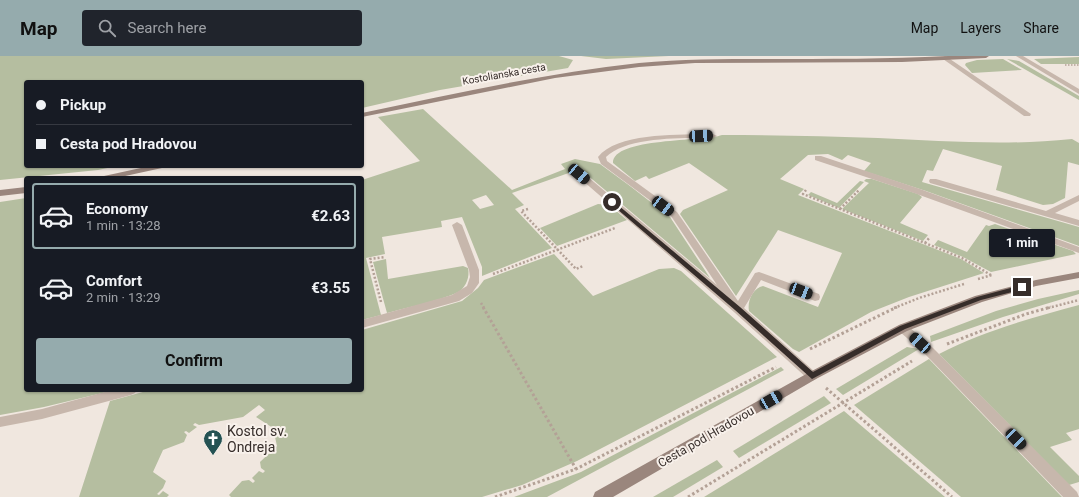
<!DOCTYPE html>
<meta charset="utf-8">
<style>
body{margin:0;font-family:Roboto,sans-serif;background:#20242c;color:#f1f3f6;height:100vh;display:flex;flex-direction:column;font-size:15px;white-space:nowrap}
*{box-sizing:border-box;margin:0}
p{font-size:13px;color:#9ea1a6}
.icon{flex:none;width:22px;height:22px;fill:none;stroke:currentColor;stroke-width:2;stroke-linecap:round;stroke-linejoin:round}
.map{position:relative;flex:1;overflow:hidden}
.panel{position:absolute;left:24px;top:120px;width:340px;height:216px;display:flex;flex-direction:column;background:#171b24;border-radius:4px;box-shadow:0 1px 3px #0004}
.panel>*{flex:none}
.top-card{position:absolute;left:24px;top:24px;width:340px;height:88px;border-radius:4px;box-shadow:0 1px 3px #0004;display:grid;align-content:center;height:88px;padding:0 12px;background:#171b24}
.end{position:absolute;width:18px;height:18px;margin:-9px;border:5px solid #362d2a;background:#fff;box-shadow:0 0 0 2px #fff}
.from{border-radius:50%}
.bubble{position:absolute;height:28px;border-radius:4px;background:#171b24;box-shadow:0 1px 3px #0004;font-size:13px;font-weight:700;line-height:28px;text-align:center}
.car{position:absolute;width:12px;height:24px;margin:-12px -6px;border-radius:5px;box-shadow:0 0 3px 1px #0007;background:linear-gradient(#222 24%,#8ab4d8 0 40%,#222 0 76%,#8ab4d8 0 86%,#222 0)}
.top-card b{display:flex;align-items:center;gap:14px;height:38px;font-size:15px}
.top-card b+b{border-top:1px solid #363941}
.top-card i{width:10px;height:10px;background:#f1f3f6}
ul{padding:7px 0 0;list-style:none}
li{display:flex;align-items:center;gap:12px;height:66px;margin:0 8px 6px;padding:0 4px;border:2px solid transparent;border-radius:4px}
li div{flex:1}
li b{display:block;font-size:15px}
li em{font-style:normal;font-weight:700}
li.active{border-color:#95abad}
li>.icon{width:36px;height:36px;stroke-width:1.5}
.action{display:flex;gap:8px;margin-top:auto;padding:8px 12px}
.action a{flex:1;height:46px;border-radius:4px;background:#95abad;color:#111;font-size:16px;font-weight:700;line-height:46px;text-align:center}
header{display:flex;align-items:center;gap:24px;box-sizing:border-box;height:56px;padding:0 20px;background:#95abad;color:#111}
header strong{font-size:19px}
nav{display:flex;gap:22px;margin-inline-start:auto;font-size:14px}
.search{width:280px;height:36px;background:#20242c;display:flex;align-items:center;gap:10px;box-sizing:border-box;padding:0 14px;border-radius:4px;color:#9ea1a6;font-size:15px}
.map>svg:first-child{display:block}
.green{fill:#b5bea0;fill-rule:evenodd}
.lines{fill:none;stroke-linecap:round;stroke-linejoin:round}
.path-far2{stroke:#b3a196;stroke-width:1.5;stroke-dasharray:1.5 1.5;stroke-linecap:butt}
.path-far1{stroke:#b3a196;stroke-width:2.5;stroke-dasharray:2 2;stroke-linecap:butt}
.path{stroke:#b3a196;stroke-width:3;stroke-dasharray:2.5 2.5;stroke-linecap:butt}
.lane{fill:#c7b7ac;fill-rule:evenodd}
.street{fill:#c7b7ac;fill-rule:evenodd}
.secondary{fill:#9a867d;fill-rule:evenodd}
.route{fill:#362d2a}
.labels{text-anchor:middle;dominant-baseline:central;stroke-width:4;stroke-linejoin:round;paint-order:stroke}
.far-street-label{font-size:10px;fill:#362d2a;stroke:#f8f1eb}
.street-label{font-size:12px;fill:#362d2a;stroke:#f8f1eb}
.near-poi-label{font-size:14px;fill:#362d2a;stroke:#f8f1eb;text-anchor:start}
</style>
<header>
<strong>Map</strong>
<div class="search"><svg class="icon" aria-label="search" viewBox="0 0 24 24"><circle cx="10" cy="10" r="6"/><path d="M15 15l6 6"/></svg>Search here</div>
<nav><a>Map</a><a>Layers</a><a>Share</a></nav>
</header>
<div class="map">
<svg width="1079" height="441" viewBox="0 0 1079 441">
<rect width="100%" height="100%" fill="#f0e7df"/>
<g class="green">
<path d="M0 0H559L573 4 568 12 440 34 362 52V26H26V110H117L98 114 0 124Z"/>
<path d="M581 0H669L606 3Z"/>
<path d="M1079 1V8H1041L1034 3Z"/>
<path d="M1003 3 1022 14 972 17 965 9 966 7 977 4Z"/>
<path d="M1007 3 1019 5 1079 40V44Z"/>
<path d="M423 53 512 134 565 113 561 108 575 103 600 108 630 130 670 161 710 222 580 113 512 137 524 149 515 153 552 192 482 220V211L462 161 441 165 442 171 382 181 385 198 366 202 381 259 362 264V124L420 105 378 61ZM486 139 494 149 480 153 472 144Z"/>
<path d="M722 79C774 79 826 80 878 82 942 85 1007 90 1072 83L1079 87V109L1068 106 1065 142 1053 148 1043 149 996 134 1002 110 943 93 933 115 927 114 922 126 1079 171V190L926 135 864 115 871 107 848 99 842 104 828 98 808 99 780 123 804 133 798 139 961 203 984 217 909 241 871 256 799 296 793 293 749 255C747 245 753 232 763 230L818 251 842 197 778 174 736 240 680 158 683 154 728 134 689 107 649 123 646 120 635 125 613 107C613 81 704 86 722 79Z"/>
<path d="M866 123H872L918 138 922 141 900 167 928 179 923 185 842 153 869 127 864 125Z"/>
<path d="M860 125 864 126 839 152 808 139 811 136 837 147Z"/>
<path d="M26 142V334H115L44 351 0 359V146Z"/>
<path d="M598 148 609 149 627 164 557 190 540 172Z"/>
<path d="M995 168 1073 195 1076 198 991 216 963 201 934 189 938 184 967 196 986 169 989 170Z"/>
<path d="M554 198 593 240 659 213 674 212 681 215 777 301 577 405 522 429 482 441H231L229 439 242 425 249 424 253 427 255 425 252 422 259 415 263 417 265 415 261 412 260 406 277 390 273 372 256 361 265 354 259 349 243 361 199 369 195 367 193 369 197 371 189 377 186 375 184 376 187 379 184 386 163 394 153 416 166 425 163 432 157 438 159 439 163 435 169 439 167 441H79L110 345 150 334H362V274L462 245 478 232 484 224Z"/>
<path d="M386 203 388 223 463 210 468 212C470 221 466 230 460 235 450 242 402 253 387 257L373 206Z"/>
<path d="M1079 234V238L1003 261 931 286 930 280 996 255 1038 243Z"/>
<path d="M1079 249V373L1066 377 1072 384 1050 391 1079 420V426L1069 429 939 298C983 275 1031 262 1079 249Z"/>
<path d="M907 291 919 293 843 339 836 333Z"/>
<path d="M929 303 1062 441H961L854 349Z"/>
<path d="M781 311 784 314 547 441H514L581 416Z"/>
<path d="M824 340 831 347 739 402 733 395Z"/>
<path d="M844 355 945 441H704Z"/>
<path d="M717 404 723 411 673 441H653Z"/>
</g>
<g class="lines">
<path class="path-far2" d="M1065 9H1079"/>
<g class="path-far1">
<path d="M806 134 803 138 962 202 991 219"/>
<path d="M528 153 521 155 576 213 583 210"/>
<path d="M840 153 859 134"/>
<path d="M925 187 930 181"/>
<path d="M493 218 615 172"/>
<path d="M978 223 992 219"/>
<path d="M381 246 370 203 385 201"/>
<path d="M481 247 484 252"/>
<path d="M894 252 919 242 964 228"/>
<path d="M1048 252 1079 244"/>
</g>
<g class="path">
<path d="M483 251 576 413"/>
<path d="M947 288 1026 258 1051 251"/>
<path d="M810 293 897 251"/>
<path d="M826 332 952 441"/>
<path d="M495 441 576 413 776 311"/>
<path d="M688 441 912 305"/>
</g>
<g class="lane">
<path d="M703 78H713L717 80 713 82C685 82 627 80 606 101L607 105 677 156 738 245 755 217 759 216 819 238 820 241 819 244 815 245 761 224 744 252 816 317 818 320 816 323 812 325 808 323 734 256 575 118 579 116H582L717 229 671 160 601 108 598 101C617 77 674 79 703 78Z"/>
<path d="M815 100H821L920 133 1079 191V197L914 137 815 104Z"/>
<path d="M930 123H936L1046 155 1079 139V145L1055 157 1079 164V170L930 127 929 125Z"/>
<path d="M457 166 462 169 479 214V227L472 237 459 245 362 272V264L452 239 467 230 470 221 469 214 452 169Z"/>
<path d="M903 268 907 269 933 292 1077 436 1079 441H1063L925 298 899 275 898 272 899 269Z"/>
<path d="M112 334H137L135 337 131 339 42 363 0 371V361L42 353Z"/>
</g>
<g class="street">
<path d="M945 0 947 1 1031 58 1030 60H1024L943 3 942 2Z"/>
<path d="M1016 0H1023L1079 33V38Z"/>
</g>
<g class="secondary">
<path d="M948 0H989L986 2 902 6 695 7 639 11 555 22 362 61V57C454 38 546 17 639 7 681 3 724 3 766 3 827 3 887 3 948 0Z"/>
<path d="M150 110H166L162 112 116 122H100L104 120Z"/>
<path d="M26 131V137L0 140V134Z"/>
<path d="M1079 216V222L1036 230 982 246 907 275 816 323 613 441H593L595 436 808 317 899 269 975 240 1036 224Z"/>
</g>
</g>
<path class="route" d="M612 144 740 251 813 316 900 270 977 241 1022 229 1025 231 1024 233 981 244 905 273 812 323 735 254 610 147 609 146Z"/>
<defs>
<symbol id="church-pin" viewBox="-11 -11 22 30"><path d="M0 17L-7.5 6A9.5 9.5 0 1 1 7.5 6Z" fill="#245253" stroke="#f8f1eb"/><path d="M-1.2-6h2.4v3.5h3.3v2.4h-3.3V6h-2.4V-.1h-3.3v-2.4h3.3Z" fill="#fff"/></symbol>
</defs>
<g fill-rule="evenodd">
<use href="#church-pin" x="202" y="372" width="22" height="30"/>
</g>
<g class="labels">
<g class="far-street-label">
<text transform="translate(504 18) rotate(-10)">Kostolianska cesta</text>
</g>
<g class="street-label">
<text transform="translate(706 381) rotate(-30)">Cesta pod Hradovou</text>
</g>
<g class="near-poi-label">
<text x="227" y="375">Kostol sv.<tspan x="227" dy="16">Ondreja</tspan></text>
</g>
</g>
</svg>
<i class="end from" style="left:612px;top:146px"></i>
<i class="end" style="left:1022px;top:231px"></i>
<div class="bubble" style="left:989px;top:173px;width:66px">1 min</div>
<i class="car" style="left:701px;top:80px;rotate:87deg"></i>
<i class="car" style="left:579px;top:118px;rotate:130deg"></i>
<i class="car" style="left:663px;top:150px;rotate:127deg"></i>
<i class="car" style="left:801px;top:235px;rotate:111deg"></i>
<i class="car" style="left:920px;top:287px;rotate:312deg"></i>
<i class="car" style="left:771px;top:344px;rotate:60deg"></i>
<i class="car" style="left:1016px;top:383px;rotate:136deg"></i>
<div class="top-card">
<b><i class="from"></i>Pickup</b>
<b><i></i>Cesta pod Hradovou</b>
</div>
<section class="panel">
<ul>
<li class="active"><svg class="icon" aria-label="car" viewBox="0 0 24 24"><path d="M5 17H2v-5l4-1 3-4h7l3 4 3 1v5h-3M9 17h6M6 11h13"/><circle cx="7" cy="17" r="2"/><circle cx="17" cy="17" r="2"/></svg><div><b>Economy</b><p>1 min · 13:28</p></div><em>€2.63</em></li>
<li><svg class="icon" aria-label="car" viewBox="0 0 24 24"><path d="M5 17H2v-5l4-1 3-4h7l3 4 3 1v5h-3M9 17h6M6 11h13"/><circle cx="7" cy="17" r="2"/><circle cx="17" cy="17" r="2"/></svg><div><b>Comfort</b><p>2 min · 13:29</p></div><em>€3.55</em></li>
</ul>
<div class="action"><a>Confirm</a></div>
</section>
</div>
